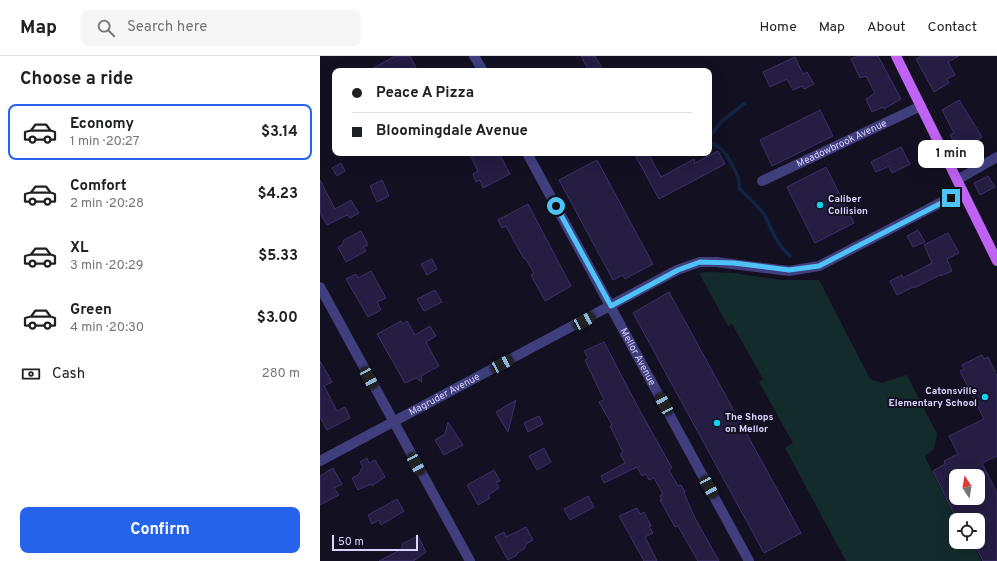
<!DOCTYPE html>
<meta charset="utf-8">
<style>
body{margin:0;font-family:Overpass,sans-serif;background:#f6f6f6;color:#202124;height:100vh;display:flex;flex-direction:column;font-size:15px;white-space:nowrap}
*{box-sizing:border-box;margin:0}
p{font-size:13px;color:#757577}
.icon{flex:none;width:22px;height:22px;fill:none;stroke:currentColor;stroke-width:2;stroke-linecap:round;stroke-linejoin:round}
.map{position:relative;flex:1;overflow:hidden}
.drawer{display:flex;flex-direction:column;background:#fff;width:320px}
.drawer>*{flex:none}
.banner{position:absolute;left:12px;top:12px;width:380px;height:88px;border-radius:8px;box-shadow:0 4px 16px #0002;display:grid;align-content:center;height:88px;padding:0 20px;background:#fff}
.needle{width:26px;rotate:348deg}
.buttons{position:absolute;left:629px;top:413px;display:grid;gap:8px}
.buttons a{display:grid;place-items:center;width:36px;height:36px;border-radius:8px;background:#fff;box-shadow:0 4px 16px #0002;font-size:20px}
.scale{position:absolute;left:12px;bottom:10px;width:86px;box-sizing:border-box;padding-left:4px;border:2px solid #d9d4fc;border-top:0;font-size:11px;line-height:14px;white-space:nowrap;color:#d9d4fc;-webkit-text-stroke:3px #131022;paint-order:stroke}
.end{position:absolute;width:18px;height:18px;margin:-9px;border:5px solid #4fc3f7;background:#111;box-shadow:0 0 0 2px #111}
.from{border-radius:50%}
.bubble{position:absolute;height:28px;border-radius:8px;background:#fff;box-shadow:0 4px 16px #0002;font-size:13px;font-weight:700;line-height:28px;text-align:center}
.car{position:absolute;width:12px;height:24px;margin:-12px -6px;border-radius:5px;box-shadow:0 0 3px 1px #0007;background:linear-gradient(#222 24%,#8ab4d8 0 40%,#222 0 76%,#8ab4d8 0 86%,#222 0)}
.banner b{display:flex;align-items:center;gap:14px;height:38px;font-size:15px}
.banner b+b{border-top:1px solid #e0e0e0}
.banner i{width:10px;height:10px;background:#202124}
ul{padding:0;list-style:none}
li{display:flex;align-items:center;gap:12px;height:56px;margin:0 8px 6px;padding:0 12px;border:2px solid transparent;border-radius:8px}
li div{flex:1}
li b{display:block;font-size:15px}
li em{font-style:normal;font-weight:700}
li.selected{border-color:#2563eb}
li>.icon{width:36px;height:36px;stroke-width:1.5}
h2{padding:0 20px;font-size:18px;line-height:48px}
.pay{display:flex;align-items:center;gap:10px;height:44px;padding:0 20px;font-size:15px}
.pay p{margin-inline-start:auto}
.cta{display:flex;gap:8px;margin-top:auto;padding:8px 20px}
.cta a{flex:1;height:46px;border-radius:8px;background:#2563eb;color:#fff;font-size:16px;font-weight:700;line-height:46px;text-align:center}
header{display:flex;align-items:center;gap:24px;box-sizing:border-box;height:56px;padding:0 20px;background:#fff;border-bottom:1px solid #e0e0e0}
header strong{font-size:19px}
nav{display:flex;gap:22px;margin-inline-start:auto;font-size:14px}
.search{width:280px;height:36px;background:#f6f6f6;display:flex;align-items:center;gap:10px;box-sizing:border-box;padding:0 14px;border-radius:8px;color:#757577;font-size:15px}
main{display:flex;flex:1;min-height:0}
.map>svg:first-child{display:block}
.green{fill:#132c2b}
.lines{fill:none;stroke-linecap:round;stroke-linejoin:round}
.stream{stroke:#112444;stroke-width:3.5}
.building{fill:#251d42;stroke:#3d316c;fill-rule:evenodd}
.minor{stroke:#413e7e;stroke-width:10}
.major{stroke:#c063f4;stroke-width:10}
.route{stroke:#4fc3f7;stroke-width:5}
.poi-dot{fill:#11d2eb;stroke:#131022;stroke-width:1.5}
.labels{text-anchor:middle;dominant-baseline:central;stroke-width:4;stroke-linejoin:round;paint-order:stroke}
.street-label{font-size:10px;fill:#d9d4fc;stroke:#131022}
.poi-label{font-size:10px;font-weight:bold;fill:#d9d4fc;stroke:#131022;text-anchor:start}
</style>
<header>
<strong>Map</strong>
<div class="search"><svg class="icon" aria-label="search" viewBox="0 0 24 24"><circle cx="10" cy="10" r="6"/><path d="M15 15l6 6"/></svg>Search here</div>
<nav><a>Home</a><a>Map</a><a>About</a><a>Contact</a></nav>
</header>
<main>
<section class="drawer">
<h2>Choose a ride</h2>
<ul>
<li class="selected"><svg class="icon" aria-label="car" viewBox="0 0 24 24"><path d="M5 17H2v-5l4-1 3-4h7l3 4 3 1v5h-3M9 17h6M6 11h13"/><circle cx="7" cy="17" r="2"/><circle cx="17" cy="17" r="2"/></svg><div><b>Economy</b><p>1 min · 20:27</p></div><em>$3.14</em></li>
<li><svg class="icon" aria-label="car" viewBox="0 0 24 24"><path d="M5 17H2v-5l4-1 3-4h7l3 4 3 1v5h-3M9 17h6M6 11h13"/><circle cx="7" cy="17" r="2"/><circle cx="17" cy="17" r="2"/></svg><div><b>Comfort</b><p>2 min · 20:28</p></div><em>$4.23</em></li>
<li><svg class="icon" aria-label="car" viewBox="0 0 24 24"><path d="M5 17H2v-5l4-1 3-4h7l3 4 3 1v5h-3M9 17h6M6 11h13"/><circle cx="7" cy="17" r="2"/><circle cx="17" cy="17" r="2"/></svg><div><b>XL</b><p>3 min · 20:29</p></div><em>$5.33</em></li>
<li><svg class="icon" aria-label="car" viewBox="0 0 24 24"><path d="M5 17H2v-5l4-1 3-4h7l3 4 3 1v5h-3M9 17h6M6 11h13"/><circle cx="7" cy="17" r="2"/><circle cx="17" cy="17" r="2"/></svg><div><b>Green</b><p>4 min · 20:30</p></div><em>$3.00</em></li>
</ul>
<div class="pay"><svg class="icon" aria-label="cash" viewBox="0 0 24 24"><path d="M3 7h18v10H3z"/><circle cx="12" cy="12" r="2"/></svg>Cash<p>280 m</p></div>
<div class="cta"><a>Confirm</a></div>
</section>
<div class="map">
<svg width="677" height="505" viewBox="0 0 677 505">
<rect width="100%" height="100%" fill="#131022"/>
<path class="green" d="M388 216 413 217 462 224H499L550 323 562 327 586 319 588 321 617 378 614 392 605 401 636 464V486H652L661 505H526L465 392 473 387 439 326 443 323 412 268 408 270 379 217Z"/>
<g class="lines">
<g class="stream">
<path d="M389 82 402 65 425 47"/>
<path d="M389 85C392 88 397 89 400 92 408 99 421 121 419 132 427 141 439 150 445 160 452 174 457 189 470 200"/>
</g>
</g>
<g class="building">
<path d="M75 0H90L98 15H48Z"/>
<path d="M261 0H275L284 15H269Z"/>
<path d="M538 0H558L581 43 564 53 563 51 552 56 546 43 555 37 546 20 540 22 531 3Z"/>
<path d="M601 0H639L628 6 635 19 627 23 629 27 614 36 596 3Z"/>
<path d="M475 1 483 18 487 16 494 28 484 33 482 30 473 34 467 23 450 31 443 16Z"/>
<path d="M639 44 662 81 648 89 650 93 641 98 630 79 634 77 622 54Z"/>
<path d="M500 54 513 80 452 110 440 84Z"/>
<path d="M581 91 590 108 572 117 569 110 556 116 551 106Z"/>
<path d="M398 95 405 108 339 143 314 97H328L341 121 374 103 375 107Z"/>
<path d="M149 97H179L190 118 163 132 160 124 156 126 153 118 158 115Z"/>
<path d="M277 104 333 208 305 223 303 219 293 224 239 124Z"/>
<path d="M21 107 25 115 17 120 12 112Z"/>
<path d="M506 111 534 167 495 187 467 131Z"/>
<path d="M668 120 675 131 660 139 654 127Z"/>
<path d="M0 124 15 153 31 144 39 157 30 162 27 159 7 169 0 157Z"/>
<path d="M62 124 69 140 57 146 50 130Z"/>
<path d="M208 148 251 230 225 245 211 219 214 217 205 202 204 203 186 170 182 172 178 164Z"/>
<path d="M598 174 605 186 593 191 587 180Z"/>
<path d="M41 175 48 189 43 191 46 195 26 206 18 191 22 189 24 184Z"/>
<path d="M628 177 639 197 627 203 632 215 621 220 620 219 594 232 593 231 577 239 570 225 582 219 583 222 612 207 604 189Z"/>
<path d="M112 203 117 213 107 219 101 208Z"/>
<path d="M51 215 66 242 57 246 61 254 48 261 26 223 36 218 38 222Z"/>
<path d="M115 234 122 246 104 255 97 243Z"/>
<path d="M349 236 481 477 444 497 313 257Z"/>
<path d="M81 265 83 268 87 265 95 279 110 270 116 280 106 286 119 310 101 320 102 326 96 322 85 327 57 278Z"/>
<path d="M284 286 320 355 352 412 349 414 358 430 361 429 365 436 364 437 375 462 399 505H378L358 470 355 471 340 444H342L340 440 343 438 334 422 329 424 326 418 322 420 317 411 284 427 281 420 305 407 300 398 303 396 290 370 292 369 279 346 284 344 265 304 268 302 264 295Z"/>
<path d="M662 299 664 303 668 301 677 320V400L662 407 677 437V505H663L653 486H658V464H637L613 415 625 408 624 405 638 398 629 380 664 363 640 315 644 313 642 309ZM636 420H658V442H636Z"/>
<path d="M0 305 12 326 4 330 17 355 25 351 30 362 7 374 0 361Z"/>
<path d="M196 344 188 376 176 356Z"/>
<path d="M219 360 223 368 208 376 204 367Z"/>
<path d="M128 366 143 389 124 399 115 384 125 378Z"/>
<path d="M224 392 231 406 217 414 209 400Z"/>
<path d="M47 402 49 407 55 404 65 421 52 430 51 428 38 434 32 422 39 418 43 410 40 406Z"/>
<path d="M13 412 22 428 14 432 19 439 0 449V420Z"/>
<path d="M174 414 180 425 176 426 179 432 168 439 170 442 158 449 147 429Z"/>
<path d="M268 440 274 451 250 464 244 453Z"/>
<path d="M77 443 84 455 61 469 59 464 52 468 48 459Z"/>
<path d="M317 452 320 458 324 456 331 470H329L333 477 325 481 337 505H324L299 460Z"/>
<path d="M206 471 213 484 206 488 204 493 196 498 197 499 188 504 175 481 184 476 186 481Z"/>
<path d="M98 480 106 496 98 502 93 505H59L82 493V488Z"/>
</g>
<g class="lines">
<g class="minor">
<path d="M154 0 163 15"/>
<path id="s1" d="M207 97 429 505"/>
<path d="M637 124 677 101"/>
<path id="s2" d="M442 125 601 50"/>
<path d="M0 231 150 505"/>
<path id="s3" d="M0 405 357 214 380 206H396L469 215 499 210 643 135"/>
</g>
<path class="major" d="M576 0 677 205"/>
</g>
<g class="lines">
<path class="route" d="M236 150 291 250 358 214 380 206 414 207 469 214 499 210 631 142"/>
</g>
<g class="poi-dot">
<circle cx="500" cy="149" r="4"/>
<circle cx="665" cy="341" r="4"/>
<circle cx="397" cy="367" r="4"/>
</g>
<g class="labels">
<g class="street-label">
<text stroke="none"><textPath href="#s2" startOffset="88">Meadowbrook Avenue</textPath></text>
<text stroke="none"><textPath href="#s1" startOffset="232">Mellor Avenue</textPath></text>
<text stroke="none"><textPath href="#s3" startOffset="141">Magruder Avenue</textPath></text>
</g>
<g class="poi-label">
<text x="508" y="143">Caliber<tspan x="508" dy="12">Collision</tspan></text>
<text x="657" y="335" text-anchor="end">Catonsville<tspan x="657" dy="12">Elementary School</tspan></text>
<text x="405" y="361">The Shops<tspan x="405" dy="12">on Mellor</tspan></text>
</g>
</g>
</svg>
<div class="buttons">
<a><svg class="needle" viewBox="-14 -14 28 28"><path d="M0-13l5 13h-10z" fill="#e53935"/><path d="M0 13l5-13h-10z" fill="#757577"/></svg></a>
<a><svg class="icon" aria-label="locate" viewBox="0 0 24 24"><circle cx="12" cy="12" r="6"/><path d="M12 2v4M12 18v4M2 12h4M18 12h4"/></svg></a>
</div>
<div class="scale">50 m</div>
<i class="end from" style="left:236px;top:150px"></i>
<i class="end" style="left:631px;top:142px"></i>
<div class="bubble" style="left:598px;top:84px;width:66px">1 min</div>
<i class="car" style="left:264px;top:265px;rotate:62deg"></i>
<i class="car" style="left:182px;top:308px;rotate:62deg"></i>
<i class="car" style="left:49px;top:322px;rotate:151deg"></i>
<i class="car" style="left:344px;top:348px;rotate:332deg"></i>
<i class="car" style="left:96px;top:408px;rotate:151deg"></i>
<i class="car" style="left:389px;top:431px;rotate:151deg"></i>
<div class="banner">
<b><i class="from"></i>Peace A Pizza</b>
<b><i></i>Bloomingdale Avenue</b>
</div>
</div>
</main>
